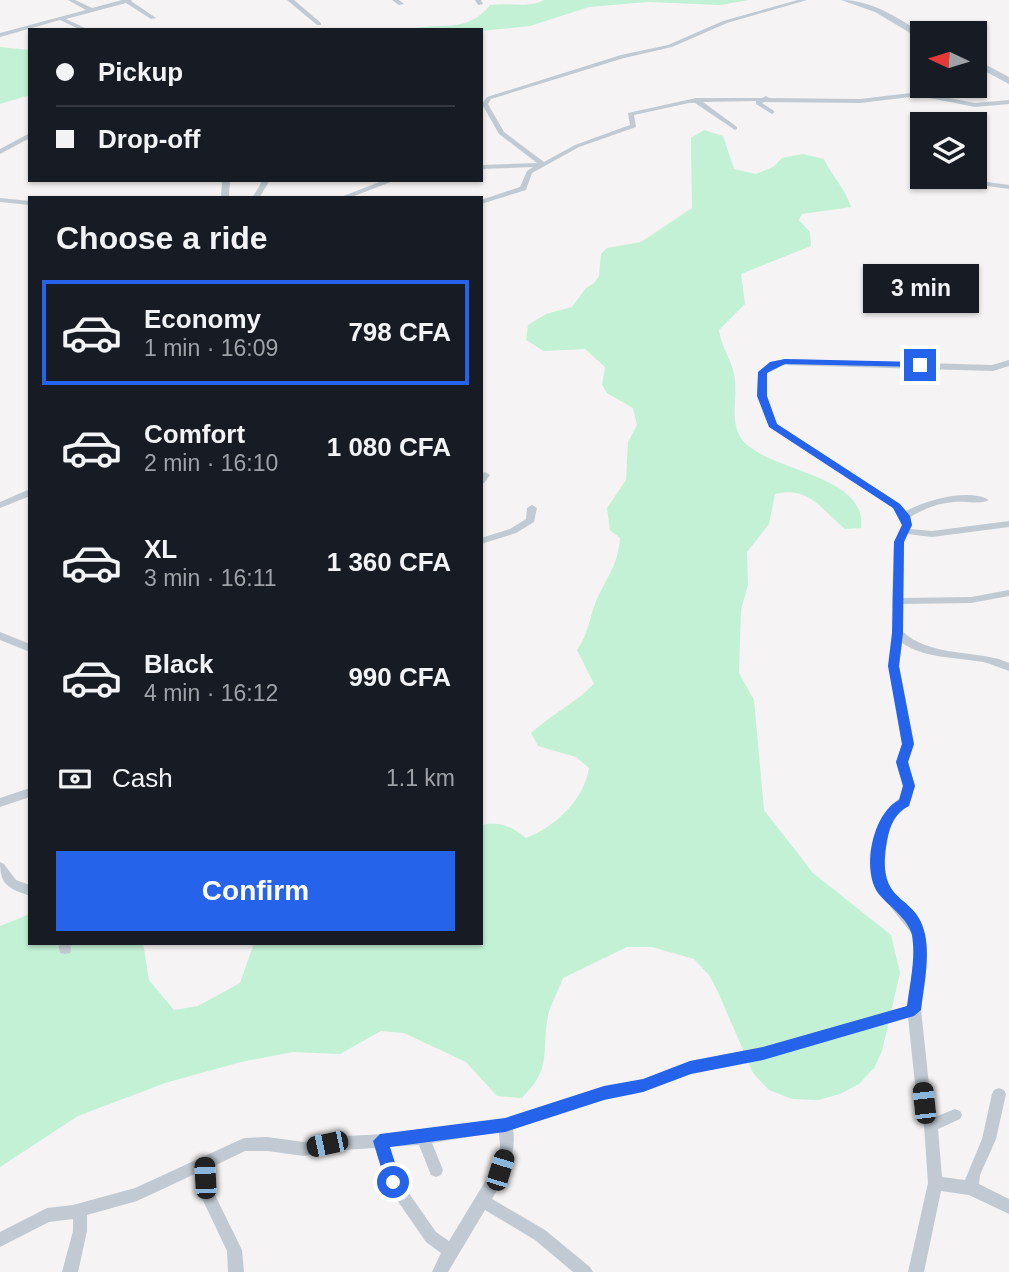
<!DOCTYPE html>
<meta charset="utf-8">
<style>
body{margin:0;font-family:Helvetica,sans-serif;background:#20242c;color:#f1f3f6;height:100vh;display:flex;flex-direction:column;font-size:26px;white-space:nowrap}
*{box-sizing:border-box;margin:0}
p{font-size:23px;color:#9ea1a6}
.icon{flex:none;width:38px;height:38px;fill:none;stroke:currentColor;stroke-width:2;stroke-linecap:round;stroke-linejoin:round}
.map{position:relative;flex:1;overflow:hidden}
.panel{position:absolute;left:28px;top:196px;width:455px;height:749px;display:flex;flex-direction:column;background:#171b24;border-radius:0px;box-shadow:0 2px 5px #0004}
.panel>*{flex:none}
.banner{position:absolute;left:28px;top:28px;width:455px;height:154px;border-radius:0px;box-shadow:0 2px 5px #0004;display:grid;align-content:center;height:154px;padding:0 28px;background:#171b24}
.needle{width:46px;rotate:274deg}
.tools{position:absolute;left:910px;top:21px;display:grid;gap:14px}
.tools a{display:grid;place-items:center;width:77px;height:77px;border-radius:0px;background:#171b24;box-shadow:0 2px 5px #0004;font-size:35px}
.end{position:absolute;width:32px;height:32px;margin:-16px;border:9px solid #2563eb;background:#fff;box-shadow:0 0 0 4px #fff}
.from{border-radius:50%}
.bubble{position:absolute;height:49px;border-radius:0px;background:#171b24;box-shadow:0 2px 5px #0004;font-size:23px;font-weight:700;line-height:49px;text-align:center}
.car{position:absolute;width:21px;height:42px;margin:-21px -10px;border-radius:9px;box-shadow:0 0 5px 2px #0007;background:linear-gradient(#222 24%,#8ab4d8 0 40%,#222 0 76%,#8ab4d8 0 86%,#222 0)}
.banner b{display:flex;align-items:center;gap:24px;height:66px;font-size:26px}
.banner b+b{border-top:2px solid #363941}
.banner i{width:18px;height:18px;background:#f1f3f6}
ul{padding:0;list-style:none}
li{display:flex;align-items:center;gap:21px;height:105px;margin:0 14px 10px;padding:0 14px;border:4px solid transparent;border-radius:0px}
li div{flex:1}
li b{display:block;font-size:26px}
li em{font-style:normal;font-weight:700}
li.active{border-color:#2563eb}
li>.icon{width:63px;height:63px;stroke-width:1.5}
h2{padding:0 28px;font-size:32px;line-height:84px}
.pay{display:flex;align-items:center;gap:18px;height:77px;padding:0 28px;font-size:26px}
.pay p{margin-inline-start:auto}
.cta{display:flex;gap:14px;margin-top:auto;padding:14px 28px}
.cta a{flex:1;height:80px;border-radius:0px;background:#2563eb;color:#fff;font-size:28px;font-weight:700;line-height:80px;text-align:center}
.map>svg:first-child{display:block}
.green{fill:#c3f1d5}
.lines{fill:none;stroke-linecap:round;stroke-linejoin:round}
.street{fill:#c1cad2;fill-rule:evenodd}
.secondary{fill:#c1cbd6;fill-rule:evenodd}
.route{fill:#2563eb}
</style>
<div class="map">
<svg width="1009" height="1272" viewBox="0 0 1009 1272">
<rect width="100%" height="100%" fill="#f5f3f3"/>
<g class="green">
<path d="M544 0H749L720 5 649 2 589 7 530 26 481 31 407 30C440 21 467 35 490 5 508 2 528 9 544 0Z"/>
<path d="M0 47 30 50V95L0 104Z"/>
<path d="M704 130 723 136 734 169 756 174 773 167 782 158 803 154 824 159C832 176 846 190 851 207L802 214 799 220 810 232 811 246 741 274 745 304 719 330C721 348 733 361 735 380 737 401 729 425 744 442 772 472 868 475 861 528L845 529C821 509 809 486 775 494L769 524 747 552 748 585 741 610 739 673 754 700 764 810 813 873 891 935 900 973 882 1051 874 1068 859 1084 840 1094 818 1100 792 1099 769 1090 753 1073 718 992 709 975 694 959 652 947H627L563 978C558 992 549 1006 547 1021 542 1058 551 1068 522 1098L497 1096 466 1062 404 1033 381 1031 340 1054 293 1052 241 1062 165 1083 78 1116 0 1167V926L30 914V943H143L149 980 174 1010 198 1006 240 983 254 943H481V825C500 821 511 826 526 838 555 827 584 800 589 768L576 757 538 746 531 733C551 715 575 703 594 684L577 650C588 635 589 620 595 604 605 579 618 567 620 538L610 530 607 508 626 480 628 442 637 425 633 408 607 393 602 385 605 367 585 349 544 351 526 340 528 325 546 314 572 307 586 288 594 283 599 276 601 254 607 248 641 242 692 208 691 138Z"/>
</g>
<g class="lines">
<g class="street">
<path d="M68 0H75L92 8 122 0H132L131 1 156 18 151 19 126 3 66 19 89 30H81L60 20 0 37V33L86 10Z"/>
<path d="M287 0H294L321 23V25H317Z"/>
<path d="M392 0H399L404 4 399 5Z"/>
<path d="M475 0H481L483 4 478 5Z"/>
<path d="M798 0H807L727 23 672 47 624 58 491 99 488 104 504 132 544 162 575 145 630 125 628 113 696 98H762L766 96 769 98 860 99 919 92 975 103 1009 100V104L975 107 919 96 860 103 765 102 762 103 774 111V113L772 114 756 104V101L703 102 737 127V129L735 130 695 103H689L634 115 636 127 579 147 532 173 526 190 481 204V200L520 187 527 171 533 167 481 169V165L537 163 499 134 482 104 487 97 621 55 668 45 723 21Z"/>
<path d="M30 133V138L0 154V149Z"/>
<path d="M933 177H950L1009 185V189L937 179Z"/>
<path d="M222 180H230L229 198H221Z"/>
<path d="M263 180H270L259 198H252Z"/>
<path d="M385 180H396L349 198H338Z"/>
<path d="M0 198 30 201V205L0 202Z"/>
<path d="M785 359 992 365 1009 360V366L993 371 785 365 777 366 766 373V396L777 424 900 504 906 511C926 500 969 488 989 500 980 505 965 501 954 502 938 503 924 509 910 517L912 525 910 529 932 531 1009 521V527L932 537 907 534 904 542 903 598 971 597 1009 590V596L971 603 903 604V632C929 655 968 651 999 659L1009 663V671C1000 668 992 664 983 662 956 657 926 659 902 643L899 665 914 744 908 762 915 786 908 805 900 810 890 826 882 866 888 886 924 933 926 956 921 1010 931 1103 935 1117 955 1109 960 1111 962 1115 960 1119 938 1129 942 1177 965 1180 982 1139 992 1094 994 1090 999 1088 1004 1090 1006 1094 996 1139 980 1175 979 1184 1009 1199V1214L969 1195 941 1191 924 1272H908L928 1183 924 1126 917 1103 908 1017 763 1059 691 1073 643 1092 604 1099 513 1129C517 1155 505 1177 492 1199L545 1230 590 1267 593 1272H573L535 1240 485 1210 448 1272H432L441 1253 426 1242 388 1187 375 1148 327 1151 304 1156 267 1151H245L212 1167 213 1191 242 1250 244 1272H228L227 1251 199 1192 197 1173 137 1201 87 1215V1231L78 1272H62L73 1231V1219L49 1222 0 1247V1232L47 1208 73 1205 135 1188 244 1138 267 1137 304 1142 327 1137 423 1132 505 1119 604 1087 642 1080 690 1061 763 1047 908 1006 914 956 912 934 878 891 870 866 878 825 892 804 899 799 903 786 896 762 902 744 889 665 893 633 892 601 894 542 902 525 900 516 894 508 770 427 758 396V372L771 362ZM499 1132 500 1147 492 1170 449 1241 436 1232 399 1179 389 1147 419 1145 431 1175 436 1177 441 1175 443 1170 432 1143Z"/>
<path d="M485 472 490 475 484 483 481 484V474Z"/>
<path d="M30 489V496L0 508V502Z"/>
<path d="M532 505 537 508 534 522 516 533 481 544V538L510 529 526 519 527 508Z"/>
<path d="M0 632 30 644V652L0 640Z"/>
<path d="M30 788V797L0 807V798Z"/>
<path d="M0 862 4 864 16 880 30 885V896C9 888 0 886 0 862Z"/>
<path d="M58 943H70L71 949 70 953 65 954 60 953Z"/>
</g>
<g class="secondary">
<path d="M841 0C872 0 896 17 922 33V40L875 12Z"/>
<path d="M975 59 1009 77V84L975 66Z"/>
</g>
</g>
<path class="route" d="M785 359 920 362 925 365 920 367 785 364 767 373V396L777 424 900 504 910 516 912 525 904 542 903 633 899 666 914 744 908 762 915 786 909 806C895 813 890 825 887 841 875 908 916 891 925 934 930 958 924 986 921 1010L914 1016 763 1060 691 1074 643 1092 604 1100 505 1132 390 1147 401 1182 398 1187H387L373 1141 380 1134 505 1118 604 1086 643 1079 690 1061 763 1047 907 1006C910 983 916 957 912 935 908 918 888 906 878 893 861 869 873 813 899 800L903 786 896 762 902 744 888 666 892 633 894 542 902 525 893 508 769 427 757 396 758 372 770 362Z"/>
</svg>
<div class="tools">
<a><svg class="needle" viewBox="-14 -14 28 28"><path d="M0-13l5 13h-10z" fill="#e53935"/><path d="M0 13l5-13h-10z" fill="#9ea1a6"/></svg></a>
<a><svg class="icon" aria-label="layers" viewBox="0 0 24 24"><path d="M12 4l9 5-9 5-9-5zM3 14l9 5 9-5"/></svg></a>
</div>
<i class="end from" style="left:393px;top:1182px"></i>
<i class="end" style="left:920px;top:365px"></i>
<div class="bubble" style="left:863px;top:264px;width:116px">3 min</div>
<i class="car" style="left:924px;top:1103px;rotate:354deg"></i>
<i class="car" style="left:327px;top:1144px;rotate:258deg"></i>
<i class="car" style="left:500px;top:1170px;rotate:17deg"></i>
<i class="car" style="left:205px;top:1178px;rotate:357deg"></i>
<div class="banner">
<b><i class="from"></i>Pickup</b>
<b><i></i>Drop-off</b>
</div>
<section class="panel">
<h2>Choose a ride</h2>
<ul>
<li class="active"><svg class="icon" aria-label="car" viewBox="0 0 24 24"><path d="M5 17H2v-5l4-1 3-4h7l3 4 3 1v5h-3M9 17h6M6 11h13"/><circle cx="7" cy="17" r="2"/><circle cx="17" cy="17" r="2"/></svg><div><b>Economy</b><p>1 min · 16:09</p></div><em>798 CFA</em></li>
<li><svg class="icon" aria-label="car" viewBox="0 0 24 24"><path d="M5 17H2v-5l4-1 3-4h7l3 4 3 1v5h-3M9 17h6M6 11h13"/><circle cx="7" cy="17" r="2"/><circle cx="17" cy="17" r="2"/></svg><div><b>Comfort</b><p>2 min · 16:10</p></div><em>1 080 CFA</em></li>
<li><svg class="icon" aria-label="car" viewBox="0 0 24 24"><path d="M5 17H2v-5l4-1 3-4h7l3 4 3 1v5h-3M9 17h6M6 11h13"/><circle cx="7" cy="17" r="2"/><circle cx="17" cy="17" r="2"/></svg><div><b>XL</b><p>3 min · 16:11</p></div><em>1 360 CFA</em></li>
<li><svg class="icon" aria-label="car" viewBox="0 0 24 24"><path d="M5 17H2v-5l4-1 3-4h7l3 4 3 1v5h-3M9 17h6M6 11h13"/><circle cx="7" cy="17" r="2"/><circle cx="17" cy="17" r="2"/></svg><div><b>Black</b><p>4 min · 16:12</p></div><em>990 CFA</em></li>
</ul>
<div class="pay"><svg class="icon" aria-label="cash" viewBox="0 0 24 24"><path d="M3 7h18v10H3z"/><circle cx="12" cy="12" r="2"/></svg>Cash<p>1.1 km</p></div>
<div class="cta"><a>Confirm</a></div>
</section>
</div>
